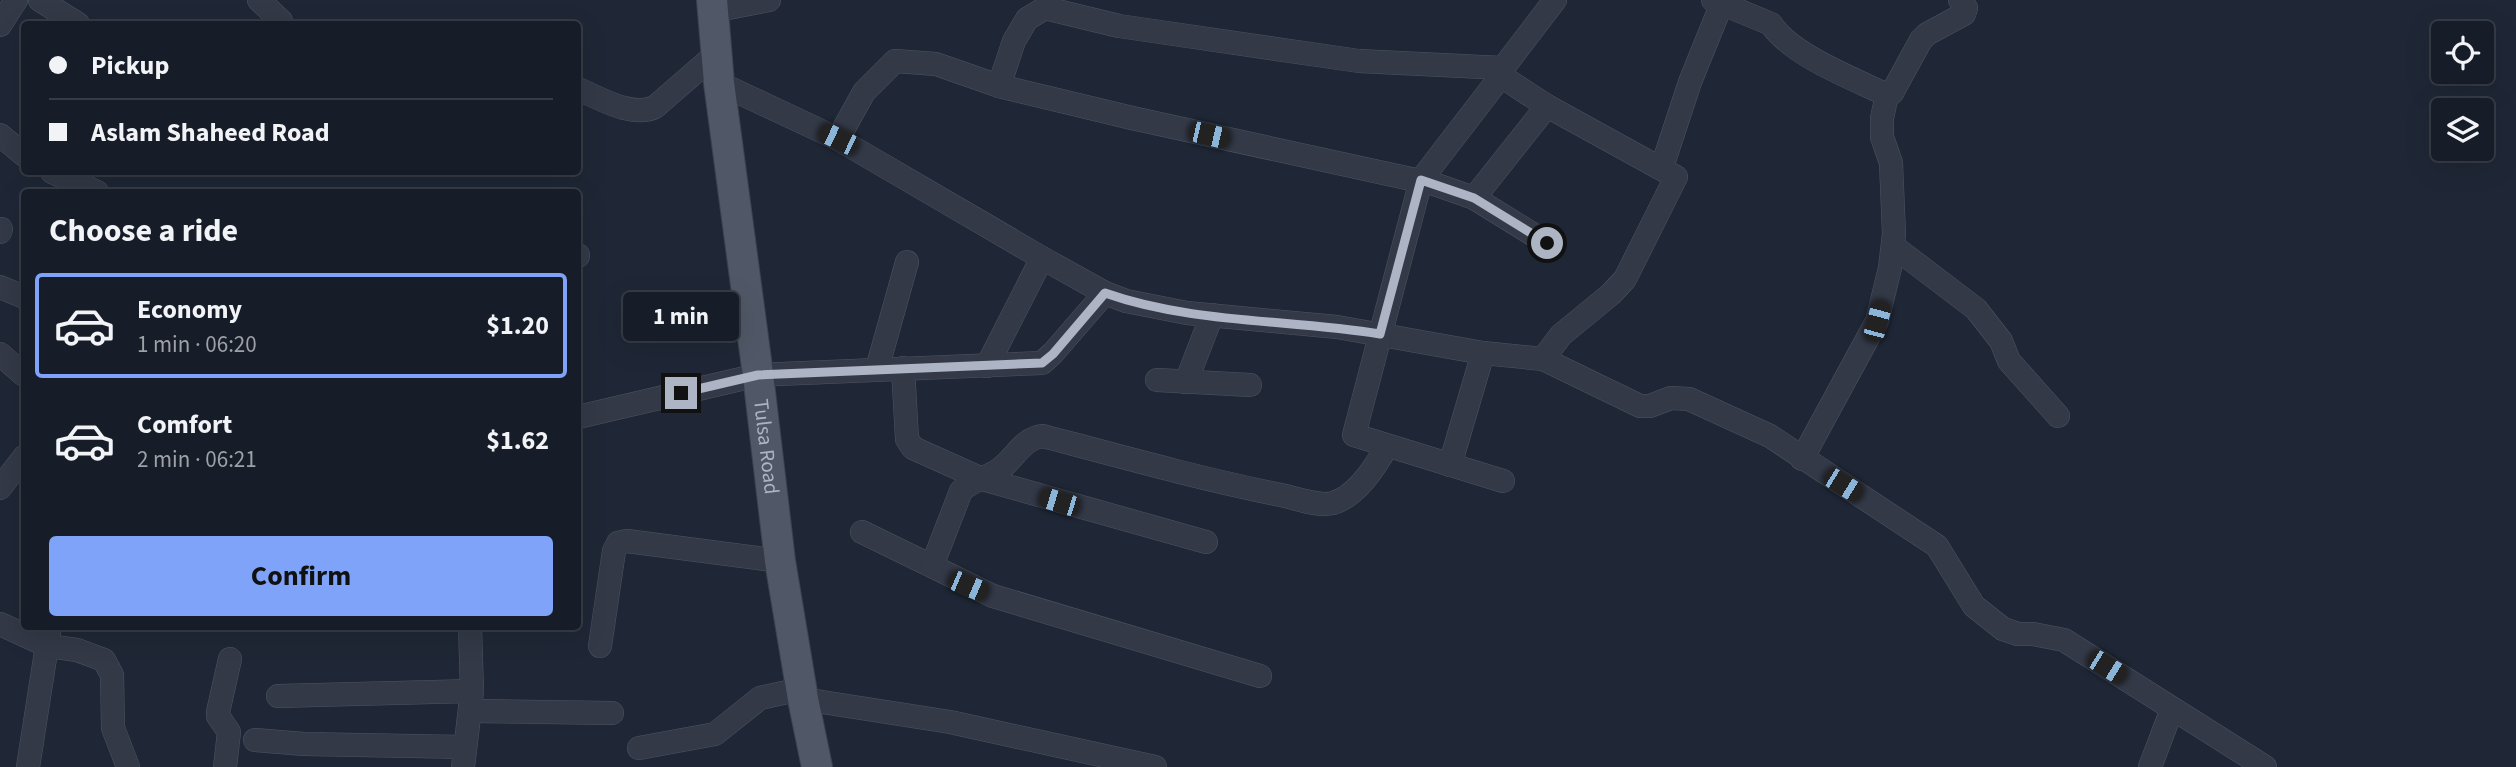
<!DOCTYPE html>
<meta charset="utf-8">
<style>
body{margin:0;font-family:"Source Sans 3",sans-serif;background:#242a34;color:#f1f3f6;height:100vh;display:flex;flex-direction:column;font-size:26px;white-space:nowrap}
*{box-sizing:border-box;margin:0}
p{font-size:23px;color:#9ea2a8}
.icon{flex:none;width:38px;height:38px;fill:none;stroke:currentColor;stroke-width:2;stroke-linecap:round;stroke-linejoin:round}
.map{position:relative;flex:1;overflow:hidden}
.drawer{position:absolute;left:21px;top:189px;width:560px;height:441px;display:flex;flex-direction:column;background:#171d28;border-radius:7px;box-shadow:0 7px 28px #0002,0 0 0 2px #363b45}
.drawer>*{flex:none}
.top-card{position:absolute;left:21px;top:21px;width:560px;height:154px;border-radius:7px;box-shadow:0 7px 28px #0002,0 0 0 2px #363b45;display:grid;align-content:center;height:154px;padding:0 28px;background:#171d28}
.controls{position:absolute;left:2431px;top:21px;display:grid;gap:14px}
.controls a{display:grid;place-items:center;width:63px;height:63px;border-radius:7px;background:#171d28;box-shadow:0 7px 28px #0002,0 0 0 2px #363b45;font-size:35px}
.end{position:absolute;width:32px;height:32px;margin:-16px;border:9px solid #adb4c4;background:#111;box-shadow:0 0 0 4px #111}
.from{border-radius:50%}
.bubble{position:absolute;height:49px;border-radius:7px;background:#171d28;box-shadow:0 7px 28px #0002,0 0 0 2px #363b45;font-size:23px;font-weight:700;line-height:49px;text-align:center}
.car{position:absolute;width:21px;height:42px;margin:-21px -10px;border-radius:9px;box-shadow:0 0 5px 2px #0007;background:linear-gradient(#222 24%,#8ab4d8 0 40%,#222 0 76%,#8ab4d8 0 86%,#222 0)}
.top-card b{display:flex;align-items:center;gap:24px;height:66px;font-size:26px}
.top-card b+b{border-top:2px solid #363b45}
.top-card i{width:18px;height:18px;background:#f1f3f6}
ul{padding:0;list-style:none}
li{display:flex;align-items:center;gap:21px;height:105px;margin:0 14px 10px;padding:0 14px;border:4px solid transparent;border-radius:7px}
li div{flex:1}
li b{display:block;font-size:26px}
li em{font-style:normal;font-weight:700}
li.on{border-color:#7ea3f8}
li>.icon{width:63px;height:63px;stroke-width:1.5}
h2{padding:0 28px;font-size:32px;line-height:84px}
.action{display:flex;gap:14px;margin-top:auto;padding:14px 28px}
.action a{flex:1;height:80px;border-radius:7px;background:#7ea3f8;color:#111;font-size:28px;font-weight:700;line-height:80px;text-align:center}
.map>svg:first-child{display:block}
.lines{fill:none;stroke-linecap:round;stroke-linejoin:round}
.minor-casing{stroke:#4d5462;stroke-width:24}
.major-casing{stroke:#3c4350;stroke-width:32}
.minor{stroke:#333947;stroke-width:23}
.major{stroke:#505867;stroke-width:30}
.route{stroke:#adb4c4;stroke-width:9}
.labels{text-anchor:middle;dominant-baseline:central;stroke-width:5;stroke-linejoin:round;paint-order:stroke}
.street-label{font-size:21px;fill:#adb4c4;stroke:#181f2b}
</style>
<div class="map">
<svg width="2516" height="767" viewBox="0 0 2516 767">
<rect width="100%" height="100%" fill="#1f2736"/>
<g class="lines">
<defs>
<g id="minor">
<path d="M40 0 78 24"/>
<path d="M259 0 281 21"/>
<path d="M1713 0 1771 24C1791 55 1854 79 1887 95"/>
<path d="M713 11 769 0"/>
<path d="M0 25 16 0"/>
<path d="M1501 76 1547 106 1676 177 1625 279 1611 294 1561 335 1543 359"/>
<path d="M719 83 838 139 1042 258 1105 293 1126 301 1187 313 1337 327 1483 353 1543 359 1640 406H1650L1671 398 1689 399 1770 436 1937 546 1974 606 2003 629 2018 634H2033L2064 640 2265 767"/>
<path d="M999 86 1014 41 1027 19 1045 8 1119 26 1359 61 1503 68"/>
<path d="M578 89C600 98 631 118 655 107L716 54"/>
<path d="M0 135 24 155"/>
<path d="M838 139 864 92 895 61 936 64 999 86 1132 118 1434 184 1474 198 1547 243"/>
<path d="M1662 167 1690 82 1722 3"/>
<path d="M52 172 97 192"/>
<path d="M1474 198 1547 106"/>
<path d="M0 232 1 229"/>
<path d="M1893 246 1976 309 2001 341 2009 361 2058 416"/>
<path d="M578 256V255"/>
<path d="M0 287 24 297"/>
<path d="M0 354 24 375"/>
<path d="M987 366 1042 258"/>
<path d="M903 368 907 439 913 448 982 479 1206 542"/>
<path d="M877 369 907 262"/>
<path d="M1157 380 1250 385"/>
<path d="M1186 382 1212 315"/>
<path d="M578 417 758 375 1042 363 1053 353 1105 293"/>
<path d="M1802 459 1877 321 1890 268 1894 234 1891 163 1882 137V118L1887 95 1892 93 1921 40 1927 34 1964 14 1966 8 1960 0"/>
<path d="M1450 465 1483 353"/>
<path d="M1503 481 1354 435 1421 180 1501 76 1503 68 1555 0"/>
<path d="M0 488 24 457"/>
<path d="M862 532 993 596 1260 676"/>
<path d="M932 566 961 491C972 480 987 478 1000 469 1015 458 1023 438 1043 436 1122 457 1201 479 1281 495 1296 498 1318 507 1333 503 1357 496 1376 466 1387 446"/>
<path d="M0 624 48 646 77 650 104 660 112 675 113 728 128 767"/>
<path d="M600 646 614 551 618 543 627 541 780 561"/>
<path d="M278 696 472 691"/>
<path d="M803 699 950 722 1155 767"/>
<path d="M470 711 612 713"/>
<path d="M255 740 304 744 465 747"/>
<path d="M639 748 715 734 760 698 801 689"/>
<path d="M28 767 50 626"/>
<path d="M225 767 229 732 218 716V712L230 659"/>
<path d="M463 767 472 691 470 626"/>
<path d="M2150 767 2172 709"/>
</g>
<g id="major">
<path id="s1" d="M712 0 719 83 758 375 780 561 803 699 817 767"/>
</g>
</defs>
<use href="#minor" class="minor-casing"/>
<use href="#major" class="major-casing"/>
<use href="#minor" class="minor"/>
<use href="#major" class="major"/>
</g>
<g class="lines">
<path class="route" d="M681 393 758 375 1042 363 1053 354 1105 293C1193 324 1289 319 1380 334L1421 180 1474 198 1547 243"/>
</g>
<g class="labels">
<g class="street-label">
<text stroke="none"><textPath href="#s1" startOffset="450">Tulsa Road</textPath></text>
</g>
</g>
</svg>
<div class="controls">
<a><svg class="icon" aria-label="locate" viewBox="0 0 24 24"><circle cx="12" cy="12" r="6"/><path d="M12 2v4M12 18v4M2 12h4M18 12h4"/></svg></a>
<a><svg class="icon" aria-label="layers" viewBox="0 0 24 24"><path d="M12 4l9 5-9 5-9-5zM3 14l9 5 9-5"/></svg></a>
</div>
<i class="end from" style="left:1547px;top:243px"></i>
<i class="end" style="left:681px;top:393px"></i>
<div class="bubble" style="left:623px;top:292px;width:116px">1 min</div>
<i class="car" style="left:1209px;top:135px;rotate:103deg"></i>
<i class="car" style="left:838px;top:139px;rotate:296deg"></i>
<i class="car" style="left:1877px;top:321px;rotate:15deg"></i>
<i class="car" style="left:1843px;top:485px;rotate:122deg"></i>
<i class="car" style="left:1059px;top:502px;rotate:287deg"></i>
<i class="car" style="left:968px;top:586px;rotate:113deg"></i>
<i class="car" style="left:2107px;top:667px;rotate:122deg"></i>
<div class="top-card">
<b><i class="from"></i>Pickup</b>
<b><i></i>Aslam Shaheed Road</b>
</div>
<section class="drawer">
<h2>Choose a ride</h2>
<ul>
<li class="on"><svg class="icon" aria-label="car" viewBox="0 0 24 24"><path d="M5 17H2v-5l4-1 3-4h7l3 4 3 1v5h-3M9 17h6M6 11h13"/><circle cx="7" cy="17" r="2"/><circle cx="17" cy="17" r="2"/></svg><div><b>Economy</b><p>1 min · 06:20</p></div><em>$1.20</em></li>
<li><svg class="icon" aria-label="car" viewBox="0 0 24 24"><path d="M5 17H2v-5l4-1 3-4h7l3 4 3 1v5h-3M9 17h6M6 11h13"/><circle cx="7" cy="17" r="2"/><circle cx="17" cy="17" r="2"/></svg><div><b>Comfort</b><p>2 min · 06:21</p></div><em>$1.62</em></li>
</ul>
<div class="action"><a>Confirm</a></div>
</section>
</div>
